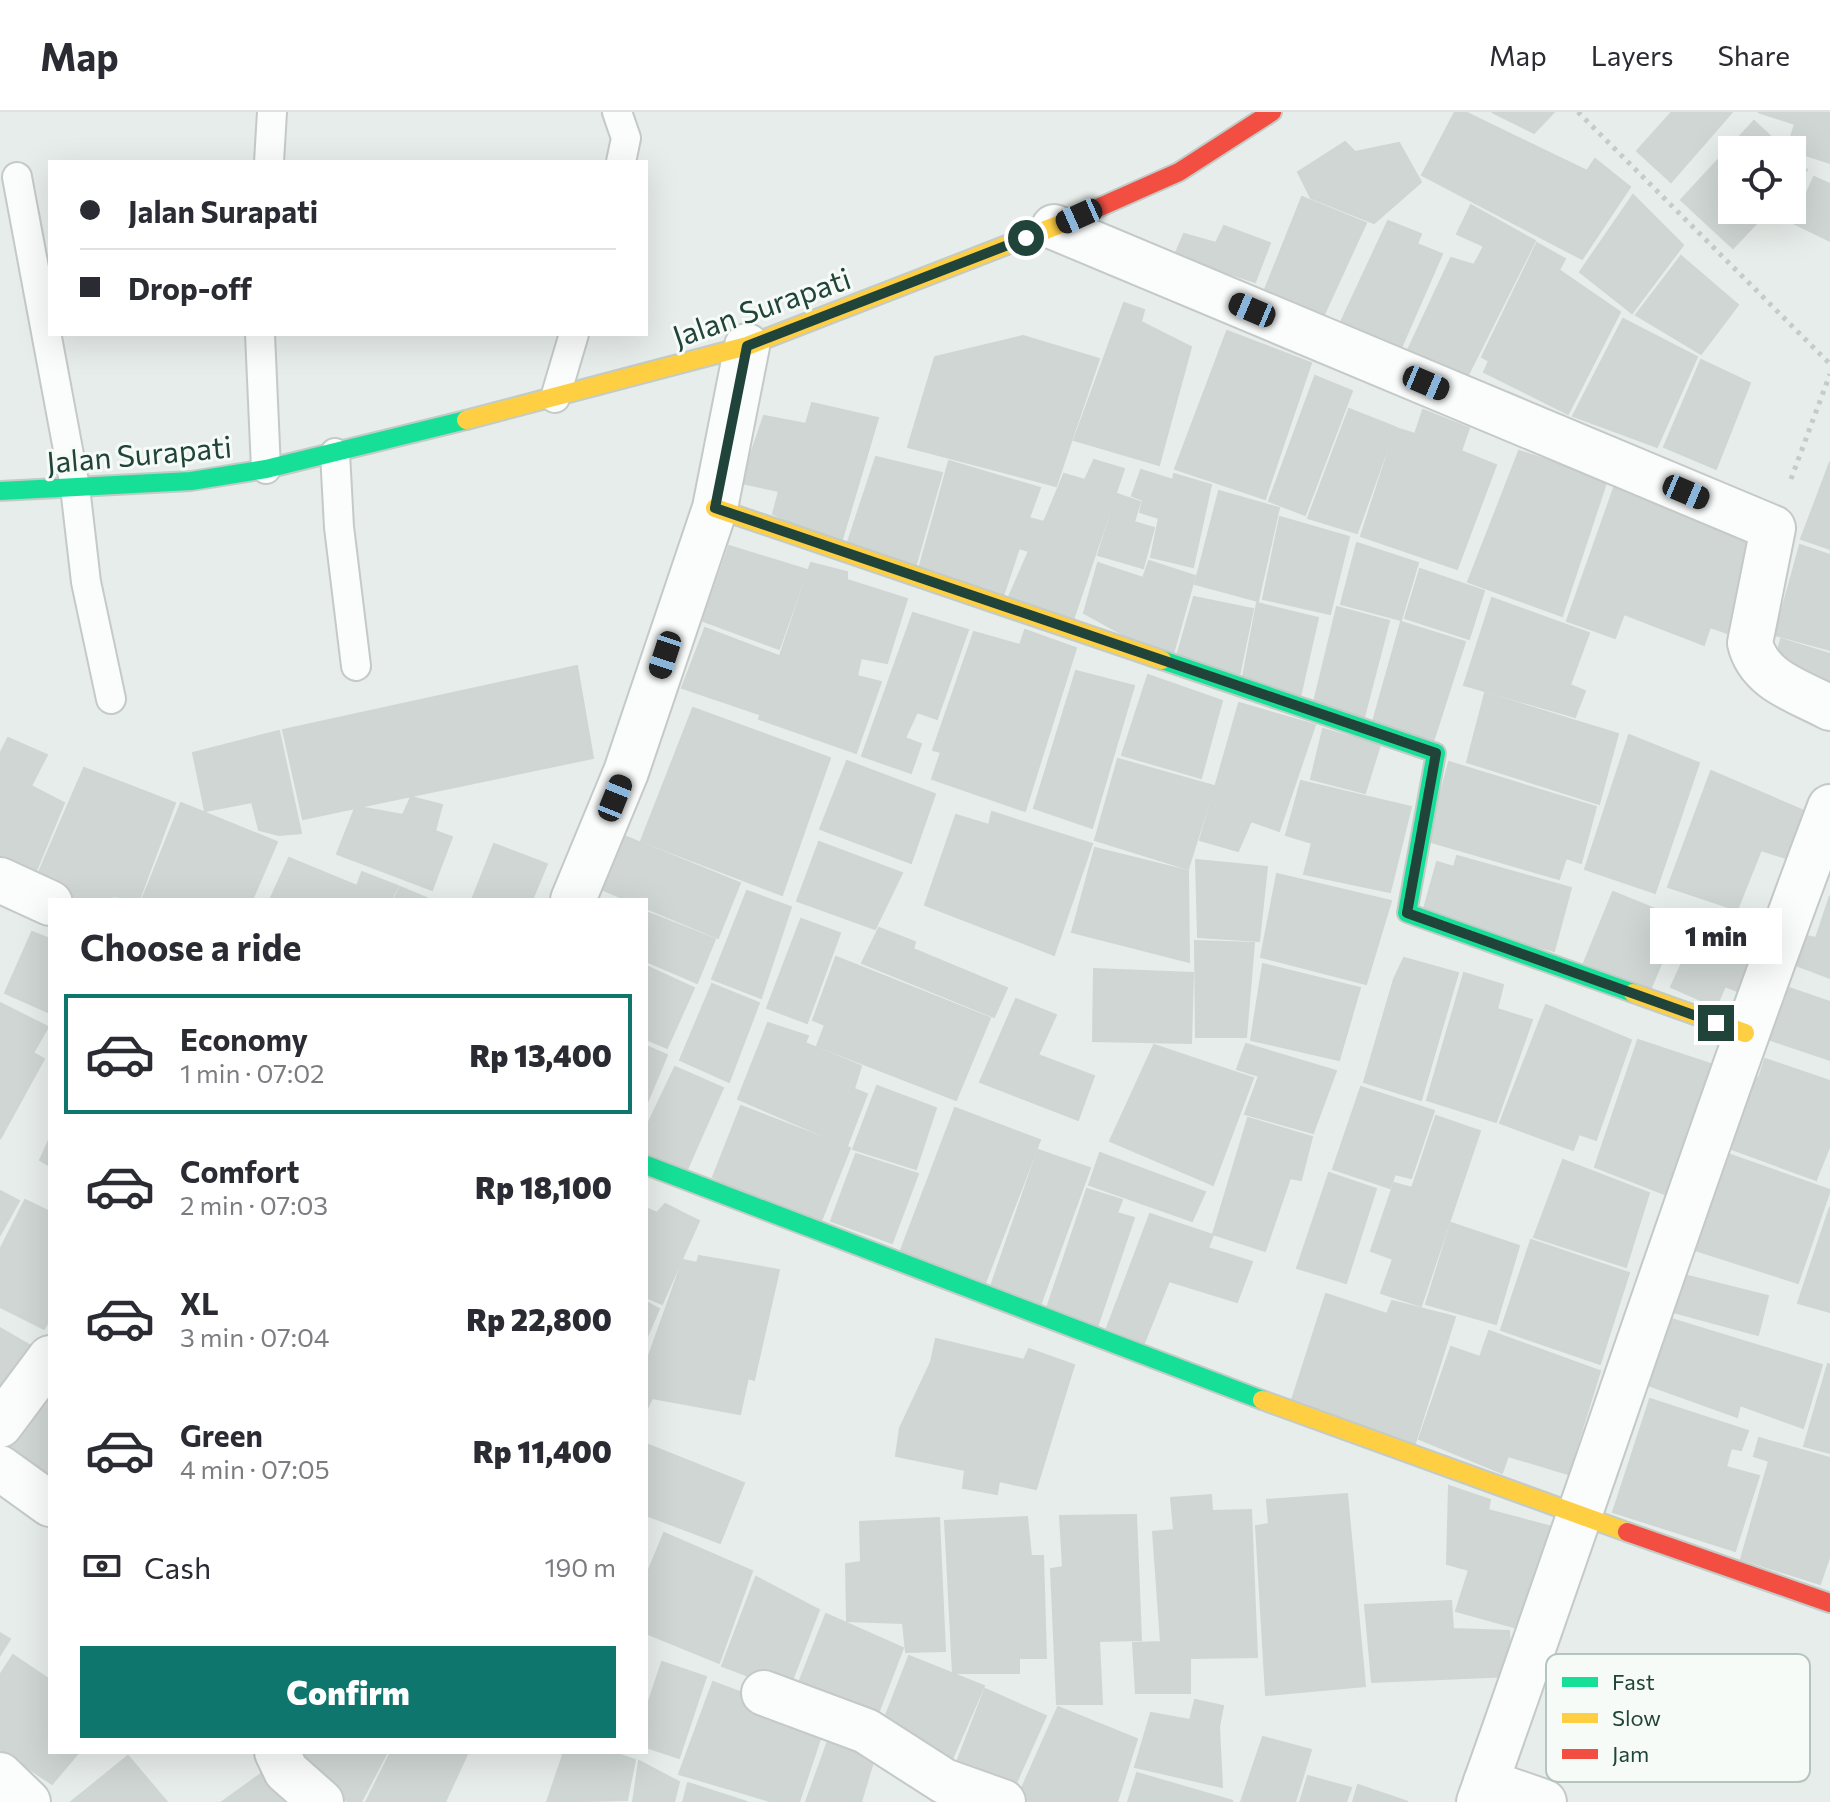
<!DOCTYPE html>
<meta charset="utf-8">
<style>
body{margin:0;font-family:Commissioner,sans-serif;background:#f7f7f7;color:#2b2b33;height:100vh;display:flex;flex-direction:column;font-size:30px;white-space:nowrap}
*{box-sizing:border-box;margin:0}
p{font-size:26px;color:#7c7c81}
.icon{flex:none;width:44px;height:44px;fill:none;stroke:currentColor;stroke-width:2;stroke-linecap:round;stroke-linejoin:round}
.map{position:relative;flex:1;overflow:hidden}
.sheet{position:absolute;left:48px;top:786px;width:600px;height:856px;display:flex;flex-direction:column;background:#fff;border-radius:0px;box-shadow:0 8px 32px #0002}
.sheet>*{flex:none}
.guide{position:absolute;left:48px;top:48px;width:600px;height:176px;border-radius:0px;box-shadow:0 8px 32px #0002;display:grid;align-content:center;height:176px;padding:0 32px;background:#fff}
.tools{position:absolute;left:1718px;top:24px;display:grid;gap:16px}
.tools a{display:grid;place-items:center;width:88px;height:88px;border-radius:0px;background:#fff;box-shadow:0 8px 32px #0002;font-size:40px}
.end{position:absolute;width:36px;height:36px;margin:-18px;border:10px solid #21443a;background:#fff;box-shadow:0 0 0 4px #fff}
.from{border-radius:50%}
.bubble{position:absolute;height:56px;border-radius:0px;background:#fff;box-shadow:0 8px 32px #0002;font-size:26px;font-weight:800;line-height:56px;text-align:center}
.car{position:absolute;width:24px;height:48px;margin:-24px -12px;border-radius:10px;box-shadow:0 0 6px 2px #0007;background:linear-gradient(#222 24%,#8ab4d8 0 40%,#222 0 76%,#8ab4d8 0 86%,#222 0)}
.guide b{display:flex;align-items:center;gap:28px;height:76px;font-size:30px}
.guide b+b{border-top:2px solid #e1e1e2}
.guide i{width:20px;height:20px;background:#2b2b33}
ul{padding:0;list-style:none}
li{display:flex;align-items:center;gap:24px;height:120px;margin:0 16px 12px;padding:0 16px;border:4px solid transparent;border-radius:0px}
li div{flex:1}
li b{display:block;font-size:30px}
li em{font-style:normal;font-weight:800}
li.on{border-color:#0f766e}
li>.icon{width:72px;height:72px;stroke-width:1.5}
h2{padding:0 32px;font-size:36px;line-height:96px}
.pay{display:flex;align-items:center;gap:20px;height:88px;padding:0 32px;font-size:30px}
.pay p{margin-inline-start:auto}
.action{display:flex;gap:16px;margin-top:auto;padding:16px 32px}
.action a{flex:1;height:92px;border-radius:0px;background:#0f766e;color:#fff;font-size:32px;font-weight:800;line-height:92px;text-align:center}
header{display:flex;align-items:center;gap:48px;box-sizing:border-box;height:112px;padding:0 40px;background:#fff;border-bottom:2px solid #e1e1e2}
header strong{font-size:38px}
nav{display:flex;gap:44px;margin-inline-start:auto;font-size:28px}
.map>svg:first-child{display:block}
.building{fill:#cfd6d3;stroke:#cfd6d3;stroke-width:2}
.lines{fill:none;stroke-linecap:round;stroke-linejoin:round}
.lane-casing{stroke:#c4cac7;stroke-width:32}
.street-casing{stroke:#c4cac7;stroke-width:48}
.fast-casing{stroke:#c2cbc7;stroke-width:22}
.slow-casing{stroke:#c2cbc7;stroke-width:22}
.jam-casing{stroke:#c2cbc7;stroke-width:22}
.path{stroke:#c2ccca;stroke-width:5;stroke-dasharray:4 6;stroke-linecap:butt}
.lane{stroke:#fbfcfc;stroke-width:28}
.street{stroke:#fbfcfc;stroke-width:44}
.fast{stroke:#16e098;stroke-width:18}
.slow{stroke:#ffcf43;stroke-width:18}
.jam{stroke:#f24e42;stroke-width:18}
.route{stroke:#21443a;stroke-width:10}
.labels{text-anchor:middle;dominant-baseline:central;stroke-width:6;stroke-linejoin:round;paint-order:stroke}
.street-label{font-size:30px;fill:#21443a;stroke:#f6fbf8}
.key{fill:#f6fbf8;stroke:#b6c4bf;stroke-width:2}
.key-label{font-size:22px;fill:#21443a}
</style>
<header>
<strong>Map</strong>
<nav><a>Map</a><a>Layers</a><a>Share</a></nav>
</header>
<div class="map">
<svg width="1830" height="1690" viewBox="0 0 1830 1690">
<rect width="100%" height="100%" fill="#e7edea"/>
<g class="building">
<path d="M1455 0H1465L1587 59 1595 47 1630 75 1582 147 1422 63Z"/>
<path d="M1492 0H1554L1534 21Z"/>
<path d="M1672 0H1732L1671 70 1637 39Z"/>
<path d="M1758 0H1830V51L1787 37 1795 12Z"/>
<path d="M1754 9 1785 38H1732V98H1769L1733 136 1681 88Z"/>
<path d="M1345 30 1355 40 1399 31 1421 70 1374 111 1311 86 1298 60Z"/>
<path d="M1792 44 1807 58 1792 74Z"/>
<path d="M1814 65 1830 72V129L1793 111Z"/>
<path d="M1633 83 1683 133 1632 201 1580 160Z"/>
<path d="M1302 85 1366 111 1316 220 1258 195Z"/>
<path d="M1471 93 1535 129 1461 277 1401 253 1451 146 1474 153 1484 134 1457 122Z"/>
<path d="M1388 109 1421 122 1417 132 1442 142 1401 236 1341 210Z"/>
<path d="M1224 114 1270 131 1255 170 1225 160 1216 179 1169 157 1184 122 1216 131Z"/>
<path d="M1537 131 1565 147 1559 158 1620 200 1568 302 1484 260 1489 249 1482 245Z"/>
<path d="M1681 144 1738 193 1701 242 1636 203Z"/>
<path d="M1124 191 1144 198 1141 210 1191 235 1159 353 1074 328Z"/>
<path d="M1623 207 1697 245 1657 335 1573 304Z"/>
<path d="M1227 219 1311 251 1265 387 1175 357Z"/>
<path d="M1023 224 1099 247 1056 374 908 335 935 245Z"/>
<path d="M1701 248 1750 271 1716 357 1664 335Z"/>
<path d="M1315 264 1352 279 1305 403 1269 389Z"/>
<path d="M812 291 878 306 840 434 773 402 779 379 741 371 764 304 806 312Z"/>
<path d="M1349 297 1395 315 1357 421 1308 406Z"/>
<path d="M1423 298 1469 316 1461 339 1496 353 1457 457 1361 424 1396 316 1415 322Z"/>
<path d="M1519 339 1607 368 1562 504 1468 470Z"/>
<path d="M876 345 942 361 916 452 847 433Z"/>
<path d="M1094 348 1124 357 1073 508 1009 485 1029 439 1019 436 1003 484 919 457 949 349 1040 376 1029 406 1044 410 1064 362 1085 368Z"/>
<path d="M1830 350V437L1801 427Z"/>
<path d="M1141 358 1173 368 1174 362 1211 373 1193 455 1151 445 1159 406 1140 400 1143 388 1132 384Z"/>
<path d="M1615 373 1759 424 1733 523 1710 515 1704 533 1624 502 1615 526 1567 509Z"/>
<path d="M1219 379 1279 396 1258 489 1195 472Z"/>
<path d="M1117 382 1140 390 1134 410 1154 416 1143 456 1098 443Z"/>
<path d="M1280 405 1349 425 1330 502 1263 487Z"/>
<path d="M1357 431 1418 451 1401 508 1341 492Z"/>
<path d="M1800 433 1830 443V538L1775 523Z"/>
<path d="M729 434 807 458 779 537 703 509Z"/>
<path d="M1149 449 1195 464 1171 549 1084 501 1098 451 1143 466Z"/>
<path d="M811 451 847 460V468L907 487 887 551 861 546 857 564 881 570 856 641 759 607Z"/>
<path d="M1420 457 1484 479 1469 527 1405 506Z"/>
<path d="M1194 485 1253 497 1238 569 1175 551Z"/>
<path d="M1492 486 1589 521 1570 573 1585 579 1575 605 1464 573Z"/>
<path d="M1257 491 1318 506 1300 585 1242 570Z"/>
<path d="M1337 495 1389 509 1363 609 1313 594Z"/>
<path d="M913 501 968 518 937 607 917 600 905 626 921 632 911 661 862 644Z"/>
<path d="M1401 510 1465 530 1432 633 1372 613Z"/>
<path d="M705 516 779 544 759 602 682 576Z"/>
<path d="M1025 518 1076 536 1025 699 932 667 941 640 933 638 974 520 1020 533Z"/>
<path d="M1781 527 1830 542V586L1773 558Z"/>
<path d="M577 554 593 646 359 695 403 703 411 685 442 693 435 719 452 725 432 778 337 742 355 696 303 707 283 618Z"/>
<path d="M1076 559 1134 574 1092 716 1034 696Z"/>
<path d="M1148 563 1222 589 1201 666 1122 643Z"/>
<path d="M1485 581 1618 622 1599 692 1467 650Z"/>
<path d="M1239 591 1315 613 1279 719 1251 709 1238 739 1200 728Z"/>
<path d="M693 596 830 646 782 783 641 729Z"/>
<path d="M1323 617 1380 633 1365 681 1311 667Z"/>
<path d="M279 619 301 721 279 723 259 718 252 690 205 699 193 641Z"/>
<path d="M1629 623 1699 651 1655 781 1585 757Z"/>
<path d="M8 626 47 643 31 674 64 691 31 771 0 758V642Z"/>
<path d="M1118 647 1214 674 1188 757 1095 728Z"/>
<path d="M847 649 935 682 911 751 820 717Z"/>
<path d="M1449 650 1596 695 1581 751 1566 746 1559 767 1428 729Z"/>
<path d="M84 656 175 691 139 788 113 784 111 788H70L33 774Z"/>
<path d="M1711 659 1809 701 1792 748 1761 738 1737 798 1668 775Z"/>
<path d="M1301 669 1411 695 1390 780 1304 762 1312 731 1286 723Z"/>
<path d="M181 691 277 730 252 788H142Z"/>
<path d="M992 700 1092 732 1054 843 925 793 956 703 989 713Z"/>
<path d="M624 724 740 771 718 826 646 796V788H627L601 777Z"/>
<path d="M819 730 902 761 875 817 797 789Z"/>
<path d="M494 732 547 752 532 788H472Z"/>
<path d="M1095 736 1188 759 1189 850 1072 820Z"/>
<path d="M1457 744 1571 776 1554 839 1422 804 1437 750 1454 755Z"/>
<path d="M289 746 357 774 362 760 398 774 391 788H270Z"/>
<path d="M1196 748 1267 755 1259 829 1198 825Z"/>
<path d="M1277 762 1391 789 1366 872 1261 845Z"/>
<path d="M400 775 431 788H394Z"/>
<path d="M747 779 791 795 761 886 712 867Z"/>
<path d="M1613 780 1680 807 1650 878 1584 851Z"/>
<path d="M1830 784V866L1798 854 1806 824 1816 826Z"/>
<path d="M646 800 715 827 697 871 646 849Z"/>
<path d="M1705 801 1766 829 1742 881 1725 874 1716 895 1671 875Z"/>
<path d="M801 807 840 821 807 911 767 896Z"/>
<path d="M879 816 915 830 913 837 1007 876 994 905 862 851Z"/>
<path d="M32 820 50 827V901L5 881Z"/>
<path d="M1195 829 1254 831 1246 925H1196Z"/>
<path d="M836 845 990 906 956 988 817 934 825 913 813 908Z"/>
<path d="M1404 846 1458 861 1421 988 1364 970 1394 867Z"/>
<path d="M1263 852 1360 876 1339 948 1251 928Z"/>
<path d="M646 854 694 876 667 936 646 927Z"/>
<path d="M1094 857 1193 861 1191 931 1093 929Z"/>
<path d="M1464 861 1503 873 1497 897 1532 908 1496 1010 1427 988Z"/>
<path d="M712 872 759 891 729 970 680 948Z"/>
<path d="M1783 874 1830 890V948L1765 926Z"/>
<path d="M1016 887 1056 903 1038 943 1094 964 1078 1008 980 970Z"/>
<path d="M0 891 48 915 33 941 44 947 0 1027Z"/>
<path d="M1546 893 1631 928 1596 1028 1579 1022 1573 1038 1500 1011Z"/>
<path d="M768 911 808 924 805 931 861 954 854 977 867 982 847 1034 738 987Z"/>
<path d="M1638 928 1717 954 1667 1083 1595 1055Z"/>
<path d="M1246 932 1336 959 1313 1021 1245 1002 1259 964 1237 957Z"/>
<path d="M1154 933 1253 966 1213 1073 1110 1029Z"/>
<path d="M646 934 667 943 646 993Z"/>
<path d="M1765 947 1830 969V1033L1816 1068 1726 1035 1750 964 1759 966Z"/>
<path d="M675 955 723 976 685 1062 646 1047V1016Z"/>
<path d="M877 974 936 996 916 1057 853 1037Z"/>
<path d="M1361 975 1434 999 1411 1066 1395 1062 1390 1076 1333 1057Z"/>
<path d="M741 994 850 1036 817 1119 713 1065Z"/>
<path d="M955 996 1040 1028 985 1171 898 1146Z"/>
<path d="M1436 1004 1480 1019 1421 1194 1381 1181 1393 1147 1371 1139 1394 1071 1412 1076Z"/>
<path d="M1248 1006 1312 1025 1301 1068 1290 1066 1265 1139 1213 1122Z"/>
<path d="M50 1026V1054L40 1048Z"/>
<path d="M1038 1038 1090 1056 1038 1199 989 1180Z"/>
<path d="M1722 1040 1830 1078 1798 1171 1689 1136Z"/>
<path d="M1100 1041 1205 1080 1192 1109 1089 1073Z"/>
<path d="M856 1042 918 1062 892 1131 831 1109Z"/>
<path d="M1563 1048 1649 1081 1626 1155 1534 1125Z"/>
<path d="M1329 1061 1376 1077 1346 1171 1297 1156Z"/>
<path d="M1087 1077 1122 1088 1117 1101 1134 1106 1096 1218 1045 1202Z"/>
<path d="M0 1079 19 1089 0 1123Z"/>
<path d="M25 1088 50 1100V1207L44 1217 0 1195V1138Z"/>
<path d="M665 1092 699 1109 662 1192 646 1185V1096L657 1101Z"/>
<path d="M1830 1095V1200L1798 1191Z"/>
<path d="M1150 1102 1213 1123 1208 1136 1252 1150 1237 1190 1169 1169 1144 1231 1107 1216Z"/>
<path d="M1451 1111 1519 1134 1496 1212 1426 1192Z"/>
<path d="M1531 1128 1629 1161 1600 1252 1501 1218Z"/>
<path d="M699 1144 779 1158 754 1268 748 1266 740 1302 652 1286 646 1299V1252L683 1148 697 1151Z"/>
<path d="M1676 1161 1768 1184 1758 1223 1666 1198Z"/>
<path d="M1326 1182 1387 1202 1392 1189 1455 1205 1415 1331 1290 1294Z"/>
<path d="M646 1190 659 1197 646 1227Z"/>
<path d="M1668 1206 1822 1253 1803 1316 1740 1293 1737 1305 1645 1272Z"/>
<path d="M0 1216 38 1238 0 1295Z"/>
<path d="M1489 1219 1600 1259 1568 1362 1508 1344 1502 1361 1419 1327 1451 1235 1480 1245Z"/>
<path d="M936 1227 1024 1248 1029 1237 1074 1253 1036 1377 999 1369 997 1382 963 1376 965 1358 896 1344 900 1316 931 1250Z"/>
<path d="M1828 1252 1830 1253V1341L1804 1334Z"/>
<path d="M50 1282V1370L2 1338Z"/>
<path d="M1650 1287 1748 1319 1741 1338 1731 1336 1726 1355 1759 1364 1735 1439 1613 1400Z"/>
<path d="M1759 1326 1830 1346V1443L1820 1472 1741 1447 1769 1349 1754 1344Z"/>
<path d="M646 1332 744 1371 720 1431 646 1403Z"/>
<path d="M1449 1374 1490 1388 1488 1398 1552 1415 1514 1515 1456 1499 1469 1458 1447 1452Z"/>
<path d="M1347 1382 1365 1574 1266 1583 1256 1414 1269 1412 1267 1388Z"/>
<path d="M1211 1383 1212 1399 1251 1398 1257 1545 1190 1546V1581H1136L1133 1531 1161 1530 1153 1420 1174 1418 1171 1386Z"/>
<path d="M1136 1403 1141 1528 1099 1529 1102 1592H1057L1051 1457 1063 1455 1060 1404Z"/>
<path d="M1027 1405 1031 1444H1043L1046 1546H1019V1561H953L945 1409Z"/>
<path d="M939 1406 945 1539 906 1540 903 1511 847 1509 846 1452 861 1450 860 1410Z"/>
<path d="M664 1421 752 1459 719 1551 646 1521V1465Z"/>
<path d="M756 1465 819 1498 788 1579 722 1554Z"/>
<path d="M1451 1489 1453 1517 1509 1519 1511 1564 1372 1570 1365 1493Z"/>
<path d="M826 1502 903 1536 874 1612 795 1581Z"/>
<path d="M0 1521 10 1527 0 1543Z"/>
<path d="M13 1543 50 1568V1640H79L52 1672 0 1637V1563Z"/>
<path d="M909 1544 984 1574 949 1654 878 1624Z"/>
<path d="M662 1550 706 1565 679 1646 646 1635V1598Z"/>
<path d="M713 1570 825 1612 799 1690H773L679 1662Z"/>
<path d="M985 1577 1046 1604 1011 1682 954 1658Z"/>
<path d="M1195 1588 1223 1594 1219 1615 1222 1675 1135 1655 1151 1601 1190 1608Z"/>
<path d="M1058 1595 1137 1627 1117 1690H1032L1018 1685Z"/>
<path d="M833 1615 878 1633 861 1690H806Z"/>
<path d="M1263 1625 1311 1638 1295 1690H1241Z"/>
<path d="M304 1640H387L361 1690H349L295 1655Z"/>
<path d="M391 1640H468L445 1690H366Z"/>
<path d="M564 1640H612L635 1648 627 1688 547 1690Z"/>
<path d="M128 1644 167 1690H71Z"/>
<path d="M639 1649 679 1670 674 1690H633Z"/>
<path d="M265 1659 297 1690H222Z"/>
<path d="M1137 1661 1233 1689 1128 1690Z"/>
<path d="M1308 1664 1351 1676 1346 1690H1300Z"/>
<path d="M688 1671 747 1690H683Z"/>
<path d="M1358 1673 1408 1690H1353Z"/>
</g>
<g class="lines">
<defs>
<g id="lane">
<path d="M617 0 626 26 621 50"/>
<path d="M269 50 272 0"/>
<path d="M17 65 75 375 86 470 111 587"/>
<path d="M260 222 266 357"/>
<path d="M555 286 574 222"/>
<path d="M335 341 339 415 356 554"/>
</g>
<g id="street">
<path d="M1054 115 1773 416 1750 531C1759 569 1799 579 1830 596"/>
<path d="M0 768 50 791"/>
<path d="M573 788 626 660 715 396 747 234"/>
<path d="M0 1313 50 1246"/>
<path d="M0 1356 50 1392"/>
<path d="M764 1581 866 1619 944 1669 1003 1690"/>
<path d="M277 1640 286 1659 321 1690"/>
<path d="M0 1663 28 1690"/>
<path d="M1486 1670 1544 1690"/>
<path d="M1479 1690C1597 1359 1706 1024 1830 695"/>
</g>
<g id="fast">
<path d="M0 379 191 369 266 357 466 308"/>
<path d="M1162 548 1436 641 1407 801 1633 881"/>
<path d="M646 1053 1262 1288"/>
</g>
<g id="slow">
<path d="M466 308 747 234 1066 110"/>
<path d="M715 396 1162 548"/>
<path d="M1633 881 1745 921"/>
<path d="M1262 1288 1627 1420"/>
</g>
<g id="jam">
<path d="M1066 110 1179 60 1272 0"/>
<path d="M1627 1420 1830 1491"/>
</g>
</defs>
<use href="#lane" class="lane-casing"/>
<use href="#street" class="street-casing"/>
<use href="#fast" class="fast-casing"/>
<use href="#slow" class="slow-casing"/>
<use href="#jam" class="jam-casing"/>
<g class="path">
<path d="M1578 0 1830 252"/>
<path d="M1791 367 1830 262"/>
</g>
<use href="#lane" class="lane"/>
<use href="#street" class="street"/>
<use href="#fast" class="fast"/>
<use href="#slow" class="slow"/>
<use href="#jam" class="jam"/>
</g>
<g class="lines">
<path class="route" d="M1026 126 747 234 715 396 1436 641 1407 801 1716 911"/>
</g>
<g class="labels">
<g class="street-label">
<text transform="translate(761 194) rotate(-19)">Jalan Surapati</text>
<text transform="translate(139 341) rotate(-5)">Jalan Surapati</text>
</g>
</g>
<rect x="1546" y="1542" width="264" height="128" rx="12" class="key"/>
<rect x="1562" y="1565" width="36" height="10" fill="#16e098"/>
<rect x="1562" y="1601" width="36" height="10" fill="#ffcf43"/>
<rect x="1562" y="1637" width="36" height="10" fill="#f24e42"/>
<g class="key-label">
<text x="1612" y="1578">Fast</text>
<text x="1612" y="1614">Slow</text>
<text x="1612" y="1650">Jam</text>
</g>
</svg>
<div class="tools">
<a><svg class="icon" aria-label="locate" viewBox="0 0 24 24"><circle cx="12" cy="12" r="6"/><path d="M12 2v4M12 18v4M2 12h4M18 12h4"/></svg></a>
</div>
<i class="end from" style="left:1026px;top:126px"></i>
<i class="end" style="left:1716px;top:911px"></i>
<div class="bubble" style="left:1650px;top:796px;width:132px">1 min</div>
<i class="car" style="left:1079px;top:104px;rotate:246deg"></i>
<i class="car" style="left:1252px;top:198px;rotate:293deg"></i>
<i class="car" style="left:1426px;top:271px;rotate:113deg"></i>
<i class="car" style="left:1686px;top:380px;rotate:113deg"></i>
<i class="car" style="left:665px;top:543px;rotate:198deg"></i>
<i class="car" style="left:615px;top:686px;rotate:22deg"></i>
<div class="guide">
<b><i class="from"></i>Jalan Surapati</b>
<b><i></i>Drop-off</b>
</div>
<section class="sheet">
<h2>Choose a ride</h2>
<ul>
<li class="on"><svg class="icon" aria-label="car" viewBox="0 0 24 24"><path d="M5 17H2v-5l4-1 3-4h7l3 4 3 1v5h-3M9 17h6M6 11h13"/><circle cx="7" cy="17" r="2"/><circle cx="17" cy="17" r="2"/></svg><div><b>Economy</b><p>1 min · 07:02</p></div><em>Rp 13,400</em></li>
<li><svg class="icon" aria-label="car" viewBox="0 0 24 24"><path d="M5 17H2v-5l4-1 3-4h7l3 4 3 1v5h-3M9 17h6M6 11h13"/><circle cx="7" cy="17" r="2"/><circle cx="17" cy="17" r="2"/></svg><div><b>Comfort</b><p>2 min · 07:03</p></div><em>Rp 18,100</em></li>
<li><svg class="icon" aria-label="car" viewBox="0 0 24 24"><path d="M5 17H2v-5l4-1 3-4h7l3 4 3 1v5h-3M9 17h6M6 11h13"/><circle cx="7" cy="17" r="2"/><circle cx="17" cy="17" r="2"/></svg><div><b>XL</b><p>3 min · 07:04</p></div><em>Rp 22,800</em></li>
<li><svg class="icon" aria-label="car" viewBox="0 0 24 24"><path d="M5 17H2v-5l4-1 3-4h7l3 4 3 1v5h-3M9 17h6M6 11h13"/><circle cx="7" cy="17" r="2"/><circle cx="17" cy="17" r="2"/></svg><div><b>Green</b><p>4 min · 07:05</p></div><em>Rp 11,400</em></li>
</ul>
<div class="pay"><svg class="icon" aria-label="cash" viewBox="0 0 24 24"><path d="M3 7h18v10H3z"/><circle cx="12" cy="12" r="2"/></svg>Cash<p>190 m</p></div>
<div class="action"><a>Confirm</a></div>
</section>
</div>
